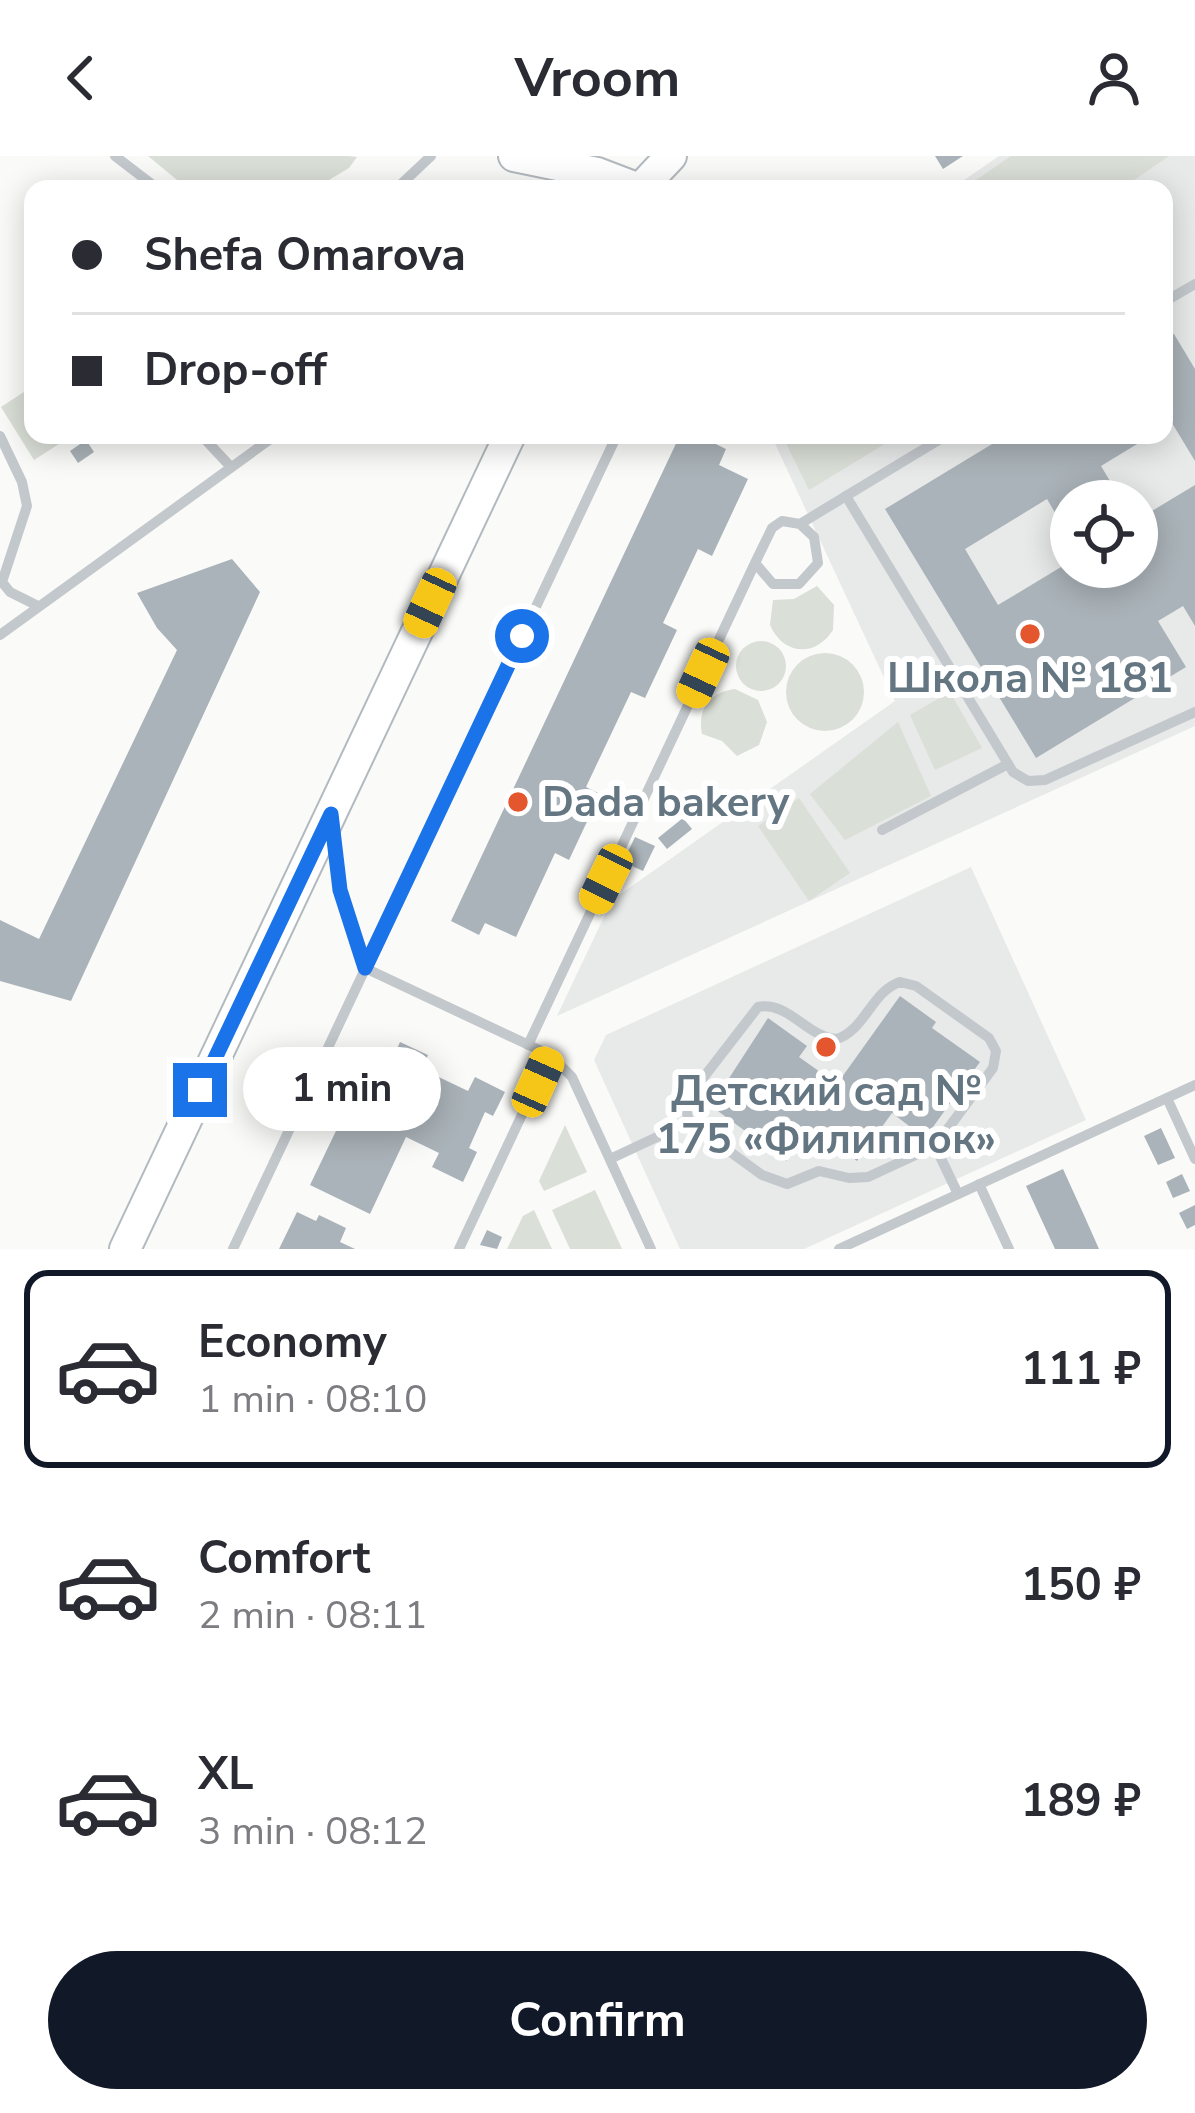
<!DOCTYPE html>
<meta charset="utf-8">
<style>
body{margin:0;font-family:"Nunito Sans",sans-serif;background:#f7f7f7;color:#2b2b33;height:100vh;display:flex;flex-direction:column;font-size:45px;white-space:nowrap}
*{box-sizing:border-box;margin:0}
p{font-size:39px;color:#7c7c81}
.icon{flex:none;width:66px;height:66px;fill:none;stroke:currentColor;stroke-width:2;stroke-linecap:round;stroke-linejoin:round}
.map{position:relative;height:1093px;overflow:hidden}
.panel{display:flex;flex-direction:column;background:#fff;flex:1}
.panel>*{flex:none}
.banner{position:absolute;left:24px;top:24px;width:1149px;height:264px;border-radius:24px;box-shadow:0 6px 30px #0003;display:grid;align-content:center;height:264px;padding:0 48px;background:#fff}
.controls{position:absolute;left:1050px;top:324px;display:grid;gap:24px}
.controls a{display:grid;place-items:center;width:108px;height:108px;border-radius:50%;background:#fff;box-shadow:0 6px 30px #0003;font-size:60px}
.end{position:absolute;width:54px;height:54px;margin:-27px;border:15px solid #1a73e8;background:#fff;box-shadow:0 0 0 6px #fff}
.from{border-radius:50%}
.bubble{position:absolute;height:84px;border-radius:42px;background:#fff;box-shadow:0 6px 30px #0003;font-size:39px;font-weight:700;line-height:84px;text-align:center}
.car{position:absolute;width:36px;height:72px;margin:-36px -18px;border-radius:15px;box-shadow:0 0 9px 3px #0007;background:linear-gradient(#f5c518 24%,#345 0 40%,#f5c518 0 76%,#345 0 86%,#f5c518 0)}
.banner b{display:flex;align-items:center;gap:42px;height:114px;font-size:45px}
.banner b+b{border-top:3px solid #e1e1e2}
.banner i{width:30px;height:30px;background:#2b2b33}
ul{padding:21px 0 0;list-style:none}
li{display:flex;align-items:center;gap:36px;height:198px;margin:0 24px 18px;padding:0 24px;border:6px solid transparent;border-radius:24px}
li div{flex:1}
li b{display:block;font-size:45px}
li em{font-style:normal;font-weight:700}
li.selected{border-color:#111827}
li>.icon{width:108px;height:108px;stroke-width:1.5}
.primary-button{display:flex;gap:24px;margin-top:auto;padding:24px 48px}
.primary-button a{flex:1;height:138px;border-radius:72px;background:#111827;color:#fff;font-size:48px;font-weight:700;line-height:138px;text-align:center}
header{display:flex;justify-content:space-between;align-items:center;height:156px;padding:0 48px;background:#fff;font-size:54px;font-weight:700}
.map>svg:first-child{display:block}
.built{fill:#e8e9e9;fill-rule:evenodd}
.green{fill:#dadfd7}
.building{fill:#aab3b9}
.lines{fill:none;stroke-linecap:round;stroke-linejoin:round}
.secondary-casing{stroke:#b3babf;stroke-width:34}
.lane{stroke:#c3c8cc;stroke-width:10}
.secondary{stroke:#fff;stroke-width:30}
.route{stroke:#1a73e8;stroke-width:15}
.poi-dot{fill:#e4572e;stroke:#fff;stroke-width:4.5}
.labels{text-anchor:middle;dominant-baseline:central;stroke-width:12;stroke-linejoin:round;paint-order:stroke}
.poi-label{font-size:42px;font-weight:bold;fill:#657683;stroke:#fff}
</style>
<header><svg class="icon" aria-label="back" viewBox="0 0 24 24"><path d="M15 5l-7 7 7 7"/></svg>Vroom<svg class="icon" aria-label="person" viewBox="0 0 24 24"><circle cx="12" cy="8" r="4"/><path d="M4 21q1-7 8-7t8 7"/></svg></header>
<div class="map">
<svg width="1195" height="1093" viewBox="0 0 1195 1093">
<rect width="100%" height="100%" fill="#fafaf8"/>
<g class="built">
<path d="M999 0H1195V570L557 860 612 744 895 545 771 279H1164V33H964L960 27ZM1071 345H1137V411H1071Z"/>
<path d="M971 711 1086 964 804 1093H680L594 904 606 879Z"/>
</g>
<g class="green">
<path d="M148 0H348L357 1 349 12 314 33H188Z"/>
<path d="M1011 0H1169L1121 33H982L976 24Z"/>
<path d="M33 230V279H73L34 304 1 251Z"/>
<path d="M782 279H883L888 286 809 334Z"/>
<path d="M817 430 834 449 833 474C815 502 783 499 770 469L773 444 794 443Z"/>
<circle cx="761" cy="510" r="25"/>
<circle cx="825" cy="536" r="39"/>
<path d="M735 533 758 544 767 566 759 589 737 600 722 585 702 578C697 553 710 536 735 533Z"/>
<path d="M950 536 982 592 935 614 910 559Z"/>
<path d="M898 566 931 640 845 684 810 638Z"/>
<path d="M799 642 850 717 809 745 758 670Z"/>
<path d="M565 969 587 1016 544 1035 539 1025Z"/>
<path d="M595 1034 622 1093H570L552 1054Z"/>
<path d="M534 1054 552 1093H507L523 1060Z"/>
</g>
<g class="building">
<path d="M935 0H963L943 13Z"/>
<path d="M1174 178 1195 213V305L1172 267 1164 272V183Z"/>
<path d="M680 279H697L726 293 719 309 748 323 712 400 698 393 663 467 677 474 645 542 631 536 586 631 600 638 569 704 555 697 516 781 485 767 479 779 451 765Z"/>
<path d="M1007 279H1152L1101 310 1122 345H1071V384L1047 343 965 393 998 449 1071 405V411H1137V364L1195 329V470L1183 450 1158 465 1186 511 1036 602 885 353Z"/>
<path d="M86 284 94 296 78 307 70 295Z"/>
<path d="M232 403 260 436 71 845 0 825V764L39 783 177 494 157 472 137 437Z"/>
<path d="M683 662 692 673 667 693 658 682Z"/>
<path d="M635 681 655 690 643 715 623 706Z"/>
<path d="M900 840 936 866 932 872 980 906 925 982 892 957 857 1005 828 984 820 996 802 983 786 1005 711 950 768 862 807 890 799 901 837 928Z"/>
<path d="M400 886 428 899 422 913 468 935 475 921 505 936 493 960 485 956 469 992 477 996 463 1026 432 1011 439 997 406 981 370 1058 310 1029 371 902 389 911Z"/>
<path d="M1161 972 1175 1002 1158 1009 1144 980Z"/>
<path d="M1063 1013 1083 1057 1099 1093H1055L1026 1030Z"/>
<path d="M1182 1018 1190 1035 1173 1042 1166 1026Z"/>
<path d="M1195 1049V1069L1187 1073 1179 1057Z"/>
<path d="M297 1056 316 1065 319 1059 346 1072 340 1086 355 1093H279Z"/>
<path d="M487 1074 502 1081 497 1093 480 1089Z"/>
</g>
<g class="lines">
<defs>
<g id="secondary">
<path d="M514 0 597 17 639 33"/>
<path d="M640 33 671 0"/>
<path d="M125 1093 510 279"/>
</g>
</defs>
<use href="#secondary" class="secondary-casing"/>
<g class="lane">
<path d="M115 0 158 33"/>
<path d="M396 33 431 0"/>
<path d="M1164 146 1195 128"/>
<path d="M201 279 230 310"/>
<path d="M947 279 846 340 1013 616 1028 625 1045 624 1195 556"/>
<path d="M0 280 22 326 27 350 2 426 10 436 36 449"/>
<path d="M800 368 846 340"/>
<path d="M0 479 276 279"/>
<path d="M333 673 340 735 365 812 550 899 459 1093"/>
<path d="M882 674 1008 608"/>
<path d="M900 826 916 830 989 882 996 895 993 912 935 990 868 1021 849 1022 819 1015 787 1028 762 1019 689 966 686 952 690 939 758 851C789 845 806 881 837 883 866 873 871 836 900 826Z"/>
<path d="M528 889 755 407 772 372 782 365 800 368 814 381 818 407 799 428H773L755 407"/>
<path d="M550 899 572 921 651 1093"/>
<path d="M1167 942 1195 1003"/>
<path d="M935 990 958 1038"/>
<path d="M610 1003 689 966"/>
<path d="M979 1028 1009 1093"/>
<path d="M233 1093 617 279"/>
<path d="M839 1093 1195 929"/>
</g>
<use href="#secondary" class="secondary"/>
</g>
<g class="lines">
<path class="route" d="M200 934 331 658 340 734 365 812 522 480"/>
</g>
<g class="poi-dot">
<circle cx="1030" cy="478" r="12"/>
<circle cx="518" cy="646" r="12"/>
<circle cx="826" cy="891" r="12"/>
</g>
<g class="labels">
<g class="poi-label">
<text x="1030" y="522">Школа № 181</text>
<text x="542" y="646" text-anchor="start">Dada bakery</text>
<text x="826" y="935">Детский сад №<tspan x="826" dy="48">175 «Филиппок»</tspan></text>
</g>
</g>
</svg>
<div class="controls">
<a><svg class="icon" aria-label="locate" viewBox="0 0 24 24"><circle cx="12" cy="12" r="6"/><path d="M12 2v4M12 18v4M2 12h4M18 12h4"/></svg></a>
</div>
<i class="end from" style="left:522px;top:480px"></i>
<i class="end" style="left:200px;top:934px"></i>
<div class="bubble" style="left:243px;top:891px;width:198px">1 min</div>
<i class="car" style="left:430px;top:447px;rotate:205deg"></i>
<i class="car" style="left:703px;top:517px;rotate:205deg"></i>
<i class="car" style="left:606px;top:723px;rotate:206deg"></i>
<i class="car" style="left:538px;top:926px;rotate:24deg"></i>
<div class="banner">
<b><i class="from"></i>Shefa Omarova</b>
<b><i></i>Drop-off</b>
</div>
</div>
<section class="panel">
<ul>
<li class="selected"><svg class="icon" aria-label="car" viewBox="0 0 24 24"><path d="M5 17H2v-5l4-1 3-4h7l3 4 3 1v5h-3M9 17h6M6 11h13"/><circle cx="7" cy="17" r="2"/><circle cx="17" cy="17" r="2"/></svg><div><b>Economy</b><p>1 min · 08:10</p></div><em>111 ₽</em></li>
<li><svg class="icon" aria-label="car" viewBox="0 0 24 24"><path d="M5 17H2v-5l4-1 3-4h7l3 4 3 1v5h-3M9 17h6M6 11h13"/><circle cx="7" cy="17" r="2"/><circle cx="17" cy="17" r="2"/></svg><div><b>Comfort</b><p>2 min · 08:11</p></div><em>150 ₽</em></li>
<li><svg class="icon" aria-label="car" viewBox="0 0 24 24"><path d="M5 17H2v-5l4-1 3-4h7l3 4 3 1v5h-3M9 17h6M6 11h13"/><circle cx="7" cy="17" r="2"/><circle cx="17" cy="17" r="2"/></svg><div><b>XL</b><p>3 min · 08:12</p></div><em>189 ₽</em></li>
</ul>
<div class="primary-button"><a>Confirm</a></div>
</section>
